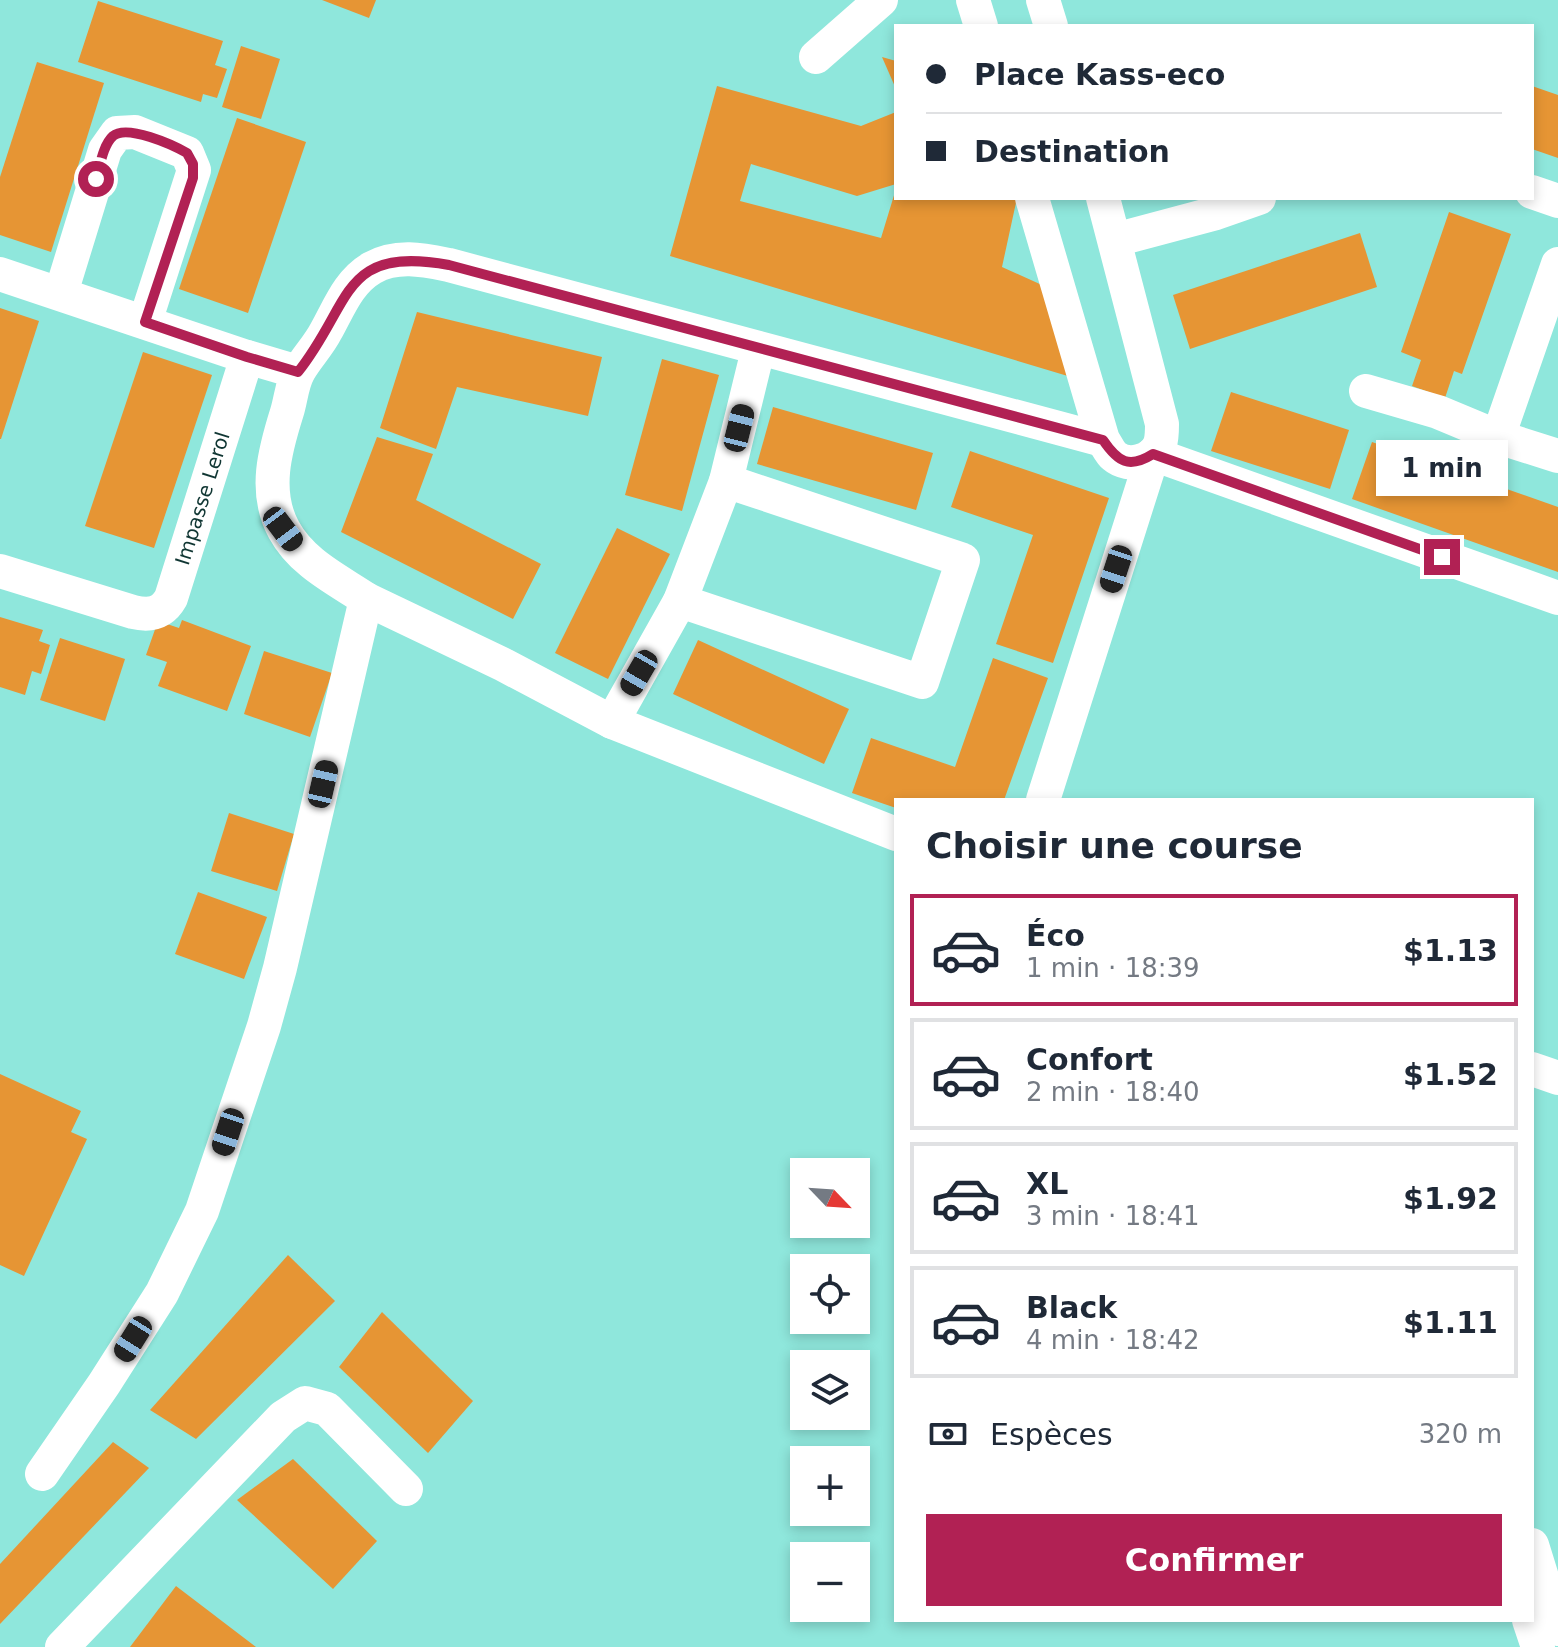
<!DOCTYPE html>
<html lang="fr">
<meta charset="utf-8">
<style>
body{margin:0;font-family:"DejaVu Sans",sans-serif;background:#f2f2f3;color:#1f2937;height:100vh;display:flex;flex-direction:column;font-size:30px;white-space:nowrap}
*{box-sizing:border-box;margin:0}
p{font-size:26px;color:#747a83}
.icon{flex:none;width:44px;height:44px;fill:none;stroke:currentColor;stroke-width:2;stroke-linecap:round;stroke-linejoin:round}
.map{position:relative;flex:1;overflow:hidden}
.side{position:absolute;left:894px;top:798px;width:640px;height:824px;display:flex;flex-direction:column;background:#fff;border-radius:0px;box-shadow:0 4px 12px #0003}
.side>*{flex:none}
.top-card{position:absolute;left:894px;top:24px;width:640px;height:176px;border-radius:0px;box-shadow:0 4px 12px #0003;display:grid;align-content:center;height:176px;padding:0 32px;background:#fff}
.needle{width:52px;rotate:115deg}
.fabs{position:absolute;left:790px;top:1158px;display:grid;gap:16px}
.fabs a{display:grid;place-items:center;width:80px;height:80px;border-radius:0px;background:#fff;box-shadow:0 4px 12px #0003;font-size:40px}
.end{position:absolute;width:36px;height:36px;margin:-18px;border:10px solid #b12154;background:#fff;box-shadow:0 0 0 4px #fff}
.from{border-radius:50%}
.bubble{position:absolute;height:56px;border-radius:0px;background:#fff;box-shadow:0 4px 12px #0003;font-size:26px;font-weight:700;line-height:56px;text-align:center}
.car{position:absolute;width:24px;height:48px;margin:-24px -12px;border-radius:10px;box-shadow:0 0 6px 2px #0007;background:linear-gradient(#222 24%,#8ab4d8 0 40%,#222 0 76%,#8ab4d8 0 86%,#222 0)}
.top-card b{display:flex;align-items:center;gap:28px;height:76px;font-size:30px}
.top-card b+b{border-top:2px solid #e0e1e3}
.top-card i{width:20px;height:20px;background:#1f2937}
ul{padding:0;list-style:none}
li{display:flex;align-items:center;gap:24px;height:112px;margin:0 16px 12px;padding:0 16px;border:4px solid #e0e1e3;border-radius:0px}
li div{flex:1}
li b{display:block;font-size:30px}
li em{font-style:normal;font-weight:700}
li.selected{border-color:#b12154}
li>.icon{width:72px;height:72px;stroke-width:1.5}
h2{padding:0 32px;font-size:36px;line-height:96px}
.pay{display:flex;align-items:center;gap:20px;height:88px;padding:0 32px;font-size:30px}
.pay p{margin-inline-start:auto}
.action{display:flex;gap:16px;margin-top:auto;padding:16px 32px}
.action a{flex:1;height:92px;border-radius:0px;background:#b12154;color:#fff;font-size:32px;font-weight:700;line-height:92px;text-align:center}
.map>svg:first-child{display:block}
.building{fill:#e69534}
.lines{fill:none;stroke-linecap:round;stroke-linejoin:round}
.minor{stroke:#fff;stroke-width:34}
.route{stroke:#b12154;stroke-width:10}
.labels{text-anchor:middle;dominant-baseline:central;stroke-width:6;stroke-linejoin:round;paint-order:stroke}
.street-label{font-size:20px;fill:#103633;stroke:#d5fff9}
</style>
<div class="map">
<svg width="1558" height="1647" viewBox="0 0 1558 1647">
<rect width="100%" height="100%" fill="#8fe7dc"/>
<g class="building">
<path d="M322 0H376L369 18Z"/>
<path d="M98 1 223 41 215 65 227 69 217 98 203 94 201 102 78 62Z"/>
<path d="M241 46 280 59 261 119 222 107Z"/>
<path d="M882 57 896 61V89Z"/>
<path d="M37 62 104 83 51 252 0 235V177Z"/>
<path d="M717 86 861 126 896 112V184L857 196 751 164 740 201 881 238 895 192 896 198H1017L1002 267 1053 290 1081 380 670 256Z"/>
<path d="M1532 86 1558 95V158L1532 149Z"/>
<path d="M237 118 306 142 248 313 179 289Z"/>
<path d="M1449 212 1511 234 1462 374 1454 371 1445 398 1412 386 1421 360 1401 352Z"/>
<path d="M1360 233 1377 287 1190 349 1173 295Z"/>
<path d="M0 308 39 321 1 439H0Z"/>
<path d="M417 312 602 357 588 416 457 387 436 449 380 428Z"/>
<path d="M143 352 212 375 154 548 85 526Z"/>
<path d="M662 359 719 375 682 511 625 495Z"/>
<path d="M1231 392 1349 430 1330 489 1211 451Z"/>
<path d="M773 407 933 453 916 510 757 464Z"/>
<path d="M377 437 433 454 416 500 541 564 513 619 341 532Z"/>
<path d="M1372 442 1558 507V572L1352 499Z"/>
<path d="M970 451 1109 498 1053 663 996 644 1033 535 951 507Z"/>
<path d="M617 528 670 554 608 679 555 653Z"/>
<path d="M0 617 43 630 39 641 50 645 41 674 32 671 25 695 0 687Z"/>
<path d="M182 620 251 646 227 711 158 686 167 662 146 655 158 621 179 628Z"/>
<path d="M60 638 125 659 105 721 40 700Z"/>
<path d="M698 640 849 709 824 764 673 694Z"/>
<path d="M264 651 332 673 310 737 244 714Z"/>
<path d="M993 658 1048 678 1004 800H896V808L852 793 871 738 955 767Z"/>
<path d="M229 813 294 834 277 891 211 871Z"/>
<path d="M198 892 267 917 244 979 175 954Z"/>
<path d="M0 1074 81 1111 71 1132 87 1139 24 1276 0 1265Z"/>
<path d="M288 1255 335 1301 196 1439 150 1410Z"/>
<path d="M382 1312 473 1401 428 1453 339 1367Z"/>
<path d="M113 1442 149 1468 0 1624V1564Z"/>
<path d="M293 1459 377 1541 333 1589 237 1500Z"/>
<path d="M176 1586 256 1647H130Z"/>
</g>
<g class="lines">
<g class="minor">
<path d="M973 0 981 26"/>
<path d="M1043 0 1051 26"/>
<path d="M816 57 881 0"/>
<path d="M1532 192 1558 201"/>
<path d="M1032 198 1103 440C1106 444 1110 453 1114 456 1129 469 1153 460 1160 444 1162 438 1162 430 1162 424L1103 198"/>
<path d="M1115 240 1216 213 1259 198"/>
<path d="M0 274 247 357 298 372"/>
<path d="M61 293 105 150 117 133 135 132 187 153 194 170 145 322"/>
<path d="M1366 391 1438 412 1498 437 1558 456"/>
<path d="M1498 437 1558 264"/>
<path id="s1" d="M0 571 133 612C150 616 162 614 171 598L247 357"/>
<path d="M366 599 504 665 612 722 896 834"/>
<path d="M680 601 922 682 963 560 726 481"/>
<path d="M612 722 680 601 726 481 758 350"/>
<path d="M1043 800 1153 454 1558 598"/>
<path d="M1532 1069 1558 1078"/>
<path d="M42 1474 104 1384 162 1293 202 1211 264 1026 280 968 366 599C336 579 302 563 284 530 263 492 275 450 287 412 291 399 292 383 299 371 307 357 319 345 326 331 339 308 348 282 372 268 397 254 424 260 449 265L1103 440"/>
<path d="M1532 1545 1558 1629"/>
<path d="M1529 1620 1538 1647"/>
<path d="M62 1647 283 1417 305 1403 327 1409 406 1489"/>
</g>
</g>
<g class="lines">
<path class="route" d="M96 179C100 166 103 145 113 136 127 124 173 145 187 153L193 164V178L145 322 247 357 298 372C353 303 340 245 449 265L1103 440C1118 462 1129 469 1153 454L1442 557"/>
</g>
<g class="labels">
<g class="street-label">
<text stroke="none"><textPath href="#s1" startOffset="288">Impasse Lerol</textPath></text>
</g>
</g>
</svg>
<div class="fabs">
<a><svg class="needle" viewBox="-14 -14 28 28"><path d="M0-13l5 13h-10z" fill="#e53935"/><path d="M0 13l5-13h-10z" fill="#747a83"/></svg></a>
<a><svg class="icon" aria-label="locate" viewBox="0 0 24 24"><circle cx="12" cy="12" r="6"/><path d="M12 2v4M12 18v4M2 12h4M18 12h4"/></svg></a>
<a><svg class="icon" aria-label="layers" viewBox="0 0 24 24"><path d="M12 4l9 5-9 5-9-5zM3 14l9 5 9-5"/></svg></a>
<a>+</a>
<a>−</a>
</div>
<i class="end from" style="left:96px;top:179px"></i>
<i class="end" style="left:1442px;top:557px"></i>
<div class="bubble" style="left:1376px;top:440px;width:132px">1 min</div>
<i class="car" style="left:739px;top:428px;rotate:14deg"></i>
<i class="car" style="left:283px;top:529px;rotate:143deg"></i>
<i class="car" style="left:1116px;top:569px;rotate:198deg"></i>
<i class="car" style="left:639px;top:673px;rotate:210deg"></i>
<i class="car" style="left:323px;top:784px;rotate:13deg"></i>
<i class="car" style="left:228px;top:1132px;rotate:198deg"></i>
<i class="car" style="left:133px;top:1339px;rotate:212deg"></i>
<div class="top-card">
<b><i class="from"></i>Place Kass-eco</b>
<b><i></i>Destination</b>
</div>
<section class="side">
<h2>Choisir une course</h2>
<ul>
<li class="selected"><svg class="icon" aria-label="car" viewBox="0 0 24 24"><path d="M5 17H2v-5l4-1 3-4h7l3 4 3 1v5h-3M9 17h6M6 11h13"/><circle cx="7" cy="17" r="2"/><circle cx="17" cy="17" r="2"/></svg><div><b>Éco</b><p>1 min · 18:39</p></div><em>$1.13</em></li>
<li><svg class="icon" aria-label="car" viewBox="0 0 24 24"><path d="M5 17H2v-5l4-1 3-4h7l3 4 3 1v5h-3M9 17h6M6 11h13"/><circle cx="7" cy="17" r="2"/><circle cx="17" cy="17" r="2"/></svg><div><b>Confort</b><p>2 min · 18:40</p></div><em>$1.52</em></li>
<li><svg class="icon" aria-label="car" viewBox="0 0 24 24"><path d="M5 17H2v-5l4-1 3-4h7l3 4 3 1v5h-3M9 17h6M6 11h13"/><circle cx="7" cy="17" r="2"/><circle cx="17" cy="17" r="2"/></svg><div><b>XL</b><p>3 min · 18:41</p></div><em>$1.92</em></li>
<li><svg class="icon" aria-label="car" viewBox="0 0 24 24"><path d="M5 17H2v-5l4-1 3-4h7l3 4 3 1v5h-3M9 17h6M6 11h13"/><circle cx="7" cy="17" r="2"/><circle cx="17" cy="17" r="2"/></svg><div><b>Black</b><p>4 min · 18:42</p></div><em>$1.11</em></li>
</ul>
<div class="pay"><svg class="icon" aria-label="cash" viewBox="0 0 24 24"><path d="M3 7h18v10H3z"/><circle cx="12" cy="12" r="2"/></svg>Espèces<p>320 m</p></div>
<div class="action"><a>Confirmer</a></div>
</section>
</div>
